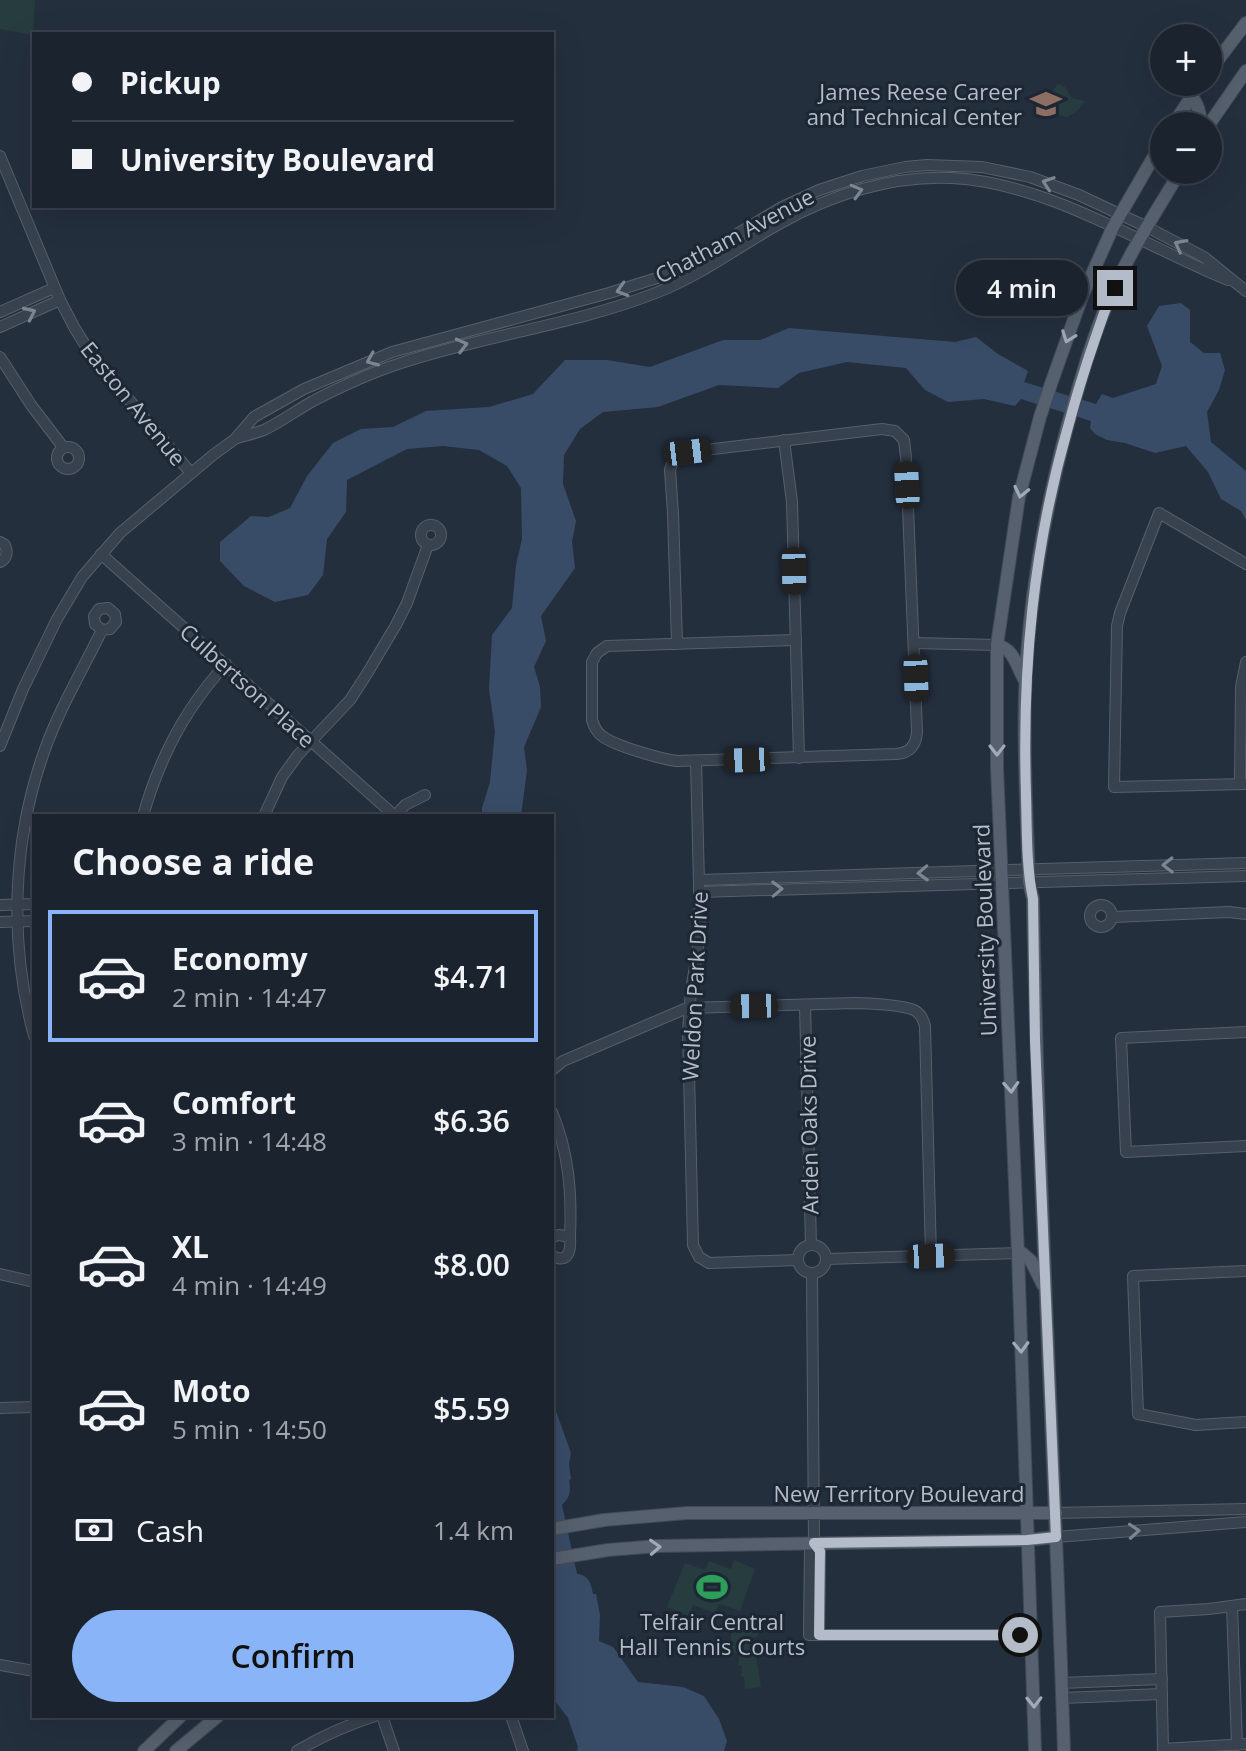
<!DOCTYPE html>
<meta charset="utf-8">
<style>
body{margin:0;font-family:"Open Sans",sans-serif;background:#282f3a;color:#f1f3f6;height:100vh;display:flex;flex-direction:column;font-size:30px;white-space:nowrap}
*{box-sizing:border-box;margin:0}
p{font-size:26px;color:#a0a4aa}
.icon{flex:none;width:44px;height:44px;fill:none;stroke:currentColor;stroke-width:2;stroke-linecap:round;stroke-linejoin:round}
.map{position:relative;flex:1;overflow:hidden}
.sheet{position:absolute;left:32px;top:814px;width:522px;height:904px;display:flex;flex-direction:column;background:#1b232e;border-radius:0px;box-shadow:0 8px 32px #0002,0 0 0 2px #39404a}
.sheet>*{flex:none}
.hud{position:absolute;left:32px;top:32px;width:522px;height:176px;border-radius:0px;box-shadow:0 8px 32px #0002,0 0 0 2px #39404a;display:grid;align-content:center;height:176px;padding:0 40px;background:#1b232e}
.controls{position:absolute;left:1150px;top:24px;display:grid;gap:16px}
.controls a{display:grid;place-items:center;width:72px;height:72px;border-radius:50%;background:#1b232e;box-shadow:0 8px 32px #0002,0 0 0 2px #39404a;font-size:40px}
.end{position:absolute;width:36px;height:36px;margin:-18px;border:10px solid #b4bcc9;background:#111;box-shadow:0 0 0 4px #111}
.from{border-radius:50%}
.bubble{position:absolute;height:56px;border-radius:28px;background:#1b232e;box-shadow:0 8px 32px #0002,0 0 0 2px #39404a;font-size:26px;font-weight:600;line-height:56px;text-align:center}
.car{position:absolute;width:24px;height:48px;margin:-24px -12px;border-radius:10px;box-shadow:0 0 6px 2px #0007;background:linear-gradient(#222 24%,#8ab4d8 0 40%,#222 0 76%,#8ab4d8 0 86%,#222 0)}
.hud b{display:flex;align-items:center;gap:28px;height:76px;font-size:30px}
.hud b+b{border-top:2px solid #39404a}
.hud i{width:20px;height:20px;background:#f1f3f6}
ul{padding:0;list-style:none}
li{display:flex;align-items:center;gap:24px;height:132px;margin:0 16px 12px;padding:0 24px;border:4px solid transparent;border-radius:0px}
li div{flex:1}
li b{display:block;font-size:30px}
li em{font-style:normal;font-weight:600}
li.on{border-color:#8ab4f8}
li>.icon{width:72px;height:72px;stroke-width:1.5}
h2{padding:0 40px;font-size:36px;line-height:96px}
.pay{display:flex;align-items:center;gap:20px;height:88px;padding:0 40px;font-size:30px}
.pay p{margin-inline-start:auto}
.action{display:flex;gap:16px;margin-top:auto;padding:16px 40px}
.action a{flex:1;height:92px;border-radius:48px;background:#8ab4f8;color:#111;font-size:32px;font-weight:600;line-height:92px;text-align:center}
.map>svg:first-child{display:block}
.green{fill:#263c3f}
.water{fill:#394c67}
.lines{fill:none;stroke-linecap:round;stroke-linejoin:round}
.minor-casing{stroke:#565f6c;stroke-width:12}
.major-casing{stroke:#414a57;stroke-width:14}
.minor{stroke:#38414e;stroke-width:10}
.major{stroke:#56606e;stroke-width:12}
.oneway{stroke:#7c8592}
.oneway2{stroke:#a1aab7}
.route{stroke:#b4bcc9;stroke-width:10}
.labels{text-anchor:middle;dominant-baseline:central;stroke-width:6;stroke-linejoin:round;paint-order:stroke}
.poi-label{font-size:22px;fill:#b4bcc9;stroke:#1d2633;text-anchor:end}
.street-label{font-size:22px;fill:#b4bcc9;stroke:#1d2633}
</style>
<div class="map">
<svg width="1246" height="1751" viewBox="0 0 1246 1751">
<rect width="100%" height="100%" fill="#242f3e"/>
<g class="green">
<path d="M0 0H35L33 35 0 29Z"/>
<path d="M1058 84 1065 87 1072 98 1085 101 1077 111 1067 117 1044 112 1042 105Z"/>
<path d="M734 1560 755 1569 740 1611 720 1604 714 1613 693 1605 689 1616 667 1607 685 1563 705 1570 709 1561 731 1569Z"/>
<path d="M746 1620 758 1622V1636L753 1638 761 1687 745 1689 744 1677 741 1676 742 1666 738 1665 740 1653 731 1652V1623L740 1622 741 1624 746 1623Z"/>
</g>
<g class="water">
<path d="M1181 303 1190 310V342L1204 353H1220L1225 370 1219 390 1207 412 1211 442 1246 471V520L1241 511 1221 499 1208 472 1186 446 1155 453 1125 443 1107 440 1095 434 1090 428 1091 421 1021 399 1015 406 984 399 948 402 925 390 906 368 847 362 799 373 778 388 719 385 658 407 603 412 580 429 564 455 563 484 576 521 572 542 575 568 541 616 546 641 534 667 540 687 541 707 524 747 527 770 521 816H482V808L490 782 495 731 489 689 492 635 512 608 516 565 522 539 521 488 507 466 479 450 443 446 407 449 347 480 346 512 327 539 323 575 308 595 275 602 244 586 220 561V542L251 516 269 517 290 508 307 476 333 443 361 429 393 427 426 411 489 407 533 394 565 360H607L650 367 723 340H760L789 328 955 342 976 337 998 354 1028 371 1024 382 1096 404 1102 394 1113 398 1156 384 1162 366 1147 326 1159 306Z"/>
<path d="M552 1400 571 1453 569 1464 571 1479 569 1480C571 1492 570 1497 562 1505L577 1574C589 1575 591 1584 593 1594H596L600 1615 599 1641 613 1647 638 1682 683 1687 704 1696 719 1719 727 1741 724 1751H577L578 1747 568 1718 552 1697Z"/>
</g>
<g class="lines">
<defs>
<g id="minor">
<path d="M0 156 60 300 74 327 92 356 191 473"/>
<path d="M0 312 54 288"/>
<path d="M0 327 60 300"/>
<path d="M0 357 31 405 63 447"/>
<path d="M237 438C247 435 257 433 266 429 282 421 297 410 313 401 342 386 370 373 401 363 485 335 575 325 658 292 701 275 738 247 779 224 830 195 892 175 952 178 1048 183 1140 244 1228 280"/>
<path d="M784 440 792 502 799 758"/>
<circle cx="68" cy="458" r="11"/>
<circle cx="431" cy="535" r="10"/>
<path d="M0 542 5 545C8 552 7 559 0 562"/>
<path d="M101 554 395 816"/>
<path d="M1246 564 1159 513 1120 613 1117 626 1114 787 1246 784"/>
<path d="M914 643 997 645"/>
<path d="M677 644 673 513 670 470 673 461 678 456 688 452 882 429 895 431 904 440 906 458 917 732C916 745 910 753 896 754L677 761C661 759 615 746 602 736 596 732 594 726 592 720V662L597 653 607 646 796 640"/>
<path d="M0 746 23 689 57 619 82 577 120 533 213 455 235 439 254 417 304 389 392 352 609 293 657 278 692 261 782 207 819 190 862 176 905 167 927 165 982 167 1030 177 1079 195 1147 227 1204 257 1246 291"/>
<path d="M696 761 700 925 698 949 691 990 688 1031 693 1245 699 1257 709 1263 797 1260"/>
<path d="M1240 784 1241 687 1246 662"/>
<path d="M143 816C159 759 185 708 226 664"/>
<path d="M264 816 282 777 298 755 350 700 365 677 396 625 407 603 428 545"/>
<path d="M395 816 405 805 425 795"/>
<path d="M699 880C881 874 1064 868 1246 863"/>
<path d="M699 892 1246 876"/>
<circle cx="1101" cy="916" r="11"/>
<path d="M0 905 34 904"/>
<path d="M1113 917 1229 912 1246 914"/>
<path d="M0 922 34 921"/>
<path d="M805 1005 811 1245"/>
<path d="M1246 1032 1121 1038 1126 1152 1246 1146"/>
<path d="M34 1036C9 944 12 842 44 752 59 709 82 671 102 630L110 629 116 622 115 614 108 608 99 609 94 616 95 624 102 630"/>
<path d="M552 1070 563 1061 687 1008 855 1003C869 1003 902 1005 914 1010 921 1014 923 1019 925 1026L931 1256"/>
<path d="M552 1112C569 1153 572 1193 570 1237"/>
<path d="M552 1237 559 1235 570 1237C571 1250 569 1264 552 1256"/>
<circle cx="812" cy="1259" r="14"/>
<path d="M826 1259 1018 1253"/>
<path d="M1246 1271 1133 1276 1138 1414 1196 1425 1246 1422"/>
<path d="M812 1273 814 1543 810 1551 809 1635H1032"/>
<path d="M0 1274 34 1282"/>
<path d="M0 1408 34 1407"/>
<path d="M1056 1513 1246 1509"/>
<path d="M1056 1537 1246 1522"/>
<path d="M814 1543 820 1551 819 1635"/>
<path d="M1246 1604 1209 1609 1160 1612 1163 1749 1246 1744"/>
<path d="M1232 1606 1237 1745"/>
<path d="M0 1665 34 1671"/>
<path d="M1061 1683 1162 1679"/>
<path d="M1062 1698 1162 1694"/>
<path d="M382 1716 394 1751"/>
<path d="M511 1716 523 1751"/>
<path d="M297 1751C322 1736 347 1725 375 1716"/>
</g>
<g id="major">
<path d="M1208 73 1246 23"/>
<path d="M1191 96C1199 105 1201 114 1200 126"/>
<path d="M1172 126 1201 82"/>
<path d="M1208 126 1246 71"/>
<path d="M997 645C1014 649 1016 665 1024 679"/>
<path d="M1018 1253H1022L1031 1261 1043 1285"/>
<path d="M552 1529 604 1520 687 1513H1056"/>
<path d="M552 1559 608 1550 658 1546 1027 1540 1056 1537"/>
<path d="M144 1751 181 1716"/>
<path d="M176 1751 218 1716"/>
<path d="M1035 1751 1018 1253 997 768V645L1019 497 1040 417 1052 381 1083 294 1113 227 1164 139"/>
<path d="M1064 1751C1055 1467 1038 1183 1033 899L1029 882C1027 819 1023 756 1025 694 1028 602 1044 513 1068 424 1080 382 1092 338 1110 297 1129 253 1156 212 1181 170"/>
</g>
</defs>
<use href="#minor" class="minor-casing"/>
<use href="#major" class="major-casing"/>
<use href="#minor" class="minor"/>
<use href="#major" class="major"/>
</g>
<defs><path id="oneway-chevron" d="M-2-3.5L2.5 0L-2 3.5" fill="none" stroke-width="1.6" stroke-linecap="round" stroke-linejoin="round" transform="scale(2)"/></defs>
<g class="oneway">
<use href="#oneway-chevron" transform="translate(1048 183) rotate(-161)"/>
<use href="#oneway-chevron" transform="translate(857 191) rotate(-16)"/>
<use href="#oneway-chevron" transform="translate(1180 245) rotate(-152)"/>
<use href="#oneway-chevron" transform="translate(622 290) rotate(163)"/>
<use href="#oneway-chevron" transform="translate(30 313) rotate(-25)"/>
<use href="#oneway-chevron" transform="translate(462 345) rotate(-14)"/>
<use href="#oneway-chevron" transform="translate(372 360) rotate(157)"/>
<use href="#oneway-chevron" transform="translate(1168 865) rotate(179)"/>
<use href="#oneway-chevron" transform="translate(923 873) rotate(178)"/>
<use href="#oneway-chevron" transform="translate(777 889) rotate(-2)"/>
<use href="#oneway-chevron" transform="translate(1134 1531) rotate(-4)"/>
</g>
<g class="oneway2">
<use href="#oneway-chevron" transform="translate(1068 337) rotate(110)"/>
<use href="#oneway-chevron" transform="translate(1021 492) rotate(103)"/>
<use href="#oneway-chevron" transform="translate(997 750) rotate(90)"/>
<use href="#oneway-chevron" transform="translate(1011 1087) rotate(87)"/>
<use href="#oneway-chevron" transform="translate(1021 1347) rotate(88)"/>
<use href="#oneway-chevron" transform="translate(655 1547) rotate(-3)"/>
<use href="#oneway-chevron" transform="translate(1034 1702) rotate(89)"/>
</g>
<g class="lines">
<path class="route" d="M1020 1635H819L820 1551 814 1543 1027 1540 1056 1537 1035 1040 1033 899C1026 865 1027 829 1026 795 1022 668 1033 549 1068 427 1076 397 1085 368 1095 339 1101 322 1106 304 1115 288"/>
</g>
<defs>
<symbol id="school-bare" viewBox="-9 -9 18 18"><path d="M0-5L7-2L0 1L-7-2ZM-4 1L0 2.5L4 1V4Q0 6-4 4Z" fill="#8d6e63" stroke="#1d2633" stroke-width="2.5" paint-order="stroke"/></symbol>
<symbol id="stadium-bare" viewBox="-9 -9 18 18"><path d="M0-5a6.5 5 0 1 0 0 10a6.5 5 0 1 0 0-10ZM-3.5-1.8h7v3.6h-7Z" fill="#2e9e5b" stroke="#1d2633" stroke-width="2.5" paint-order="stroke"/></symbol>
</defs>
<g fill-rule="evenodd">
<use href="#school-bare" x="1024" y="82" width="44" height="44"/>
<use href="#stadium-bare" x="690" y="1565" width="44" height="44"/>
</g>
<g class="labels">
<g class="poi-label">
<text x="1022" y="91">James Reese Career<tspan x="1022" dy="25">and Technical Center</tspan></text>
<text x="712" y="1621" text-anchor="middle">Telfair Central<tspan x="712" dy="25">Hall Tennis Courts</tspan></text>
</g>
<g class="street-label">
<text transform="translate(734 235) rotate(-28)">Chatham Avenue</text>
<text transform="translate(134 403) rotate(51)">Easton Avenue</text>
<text transform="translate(248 685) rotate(42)">Culbertson Place</text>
<text transform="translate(984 930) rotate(-92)">University Boulevard</text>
<text transform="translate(694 986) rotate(-87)">Weldon Park Drive</text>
<text transform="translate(808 1125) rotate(-91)">Arden Oaks Drive</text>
<text x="899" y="1493">New Territory Boulevard</text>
</g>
</g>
</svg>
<div class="controls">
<a>+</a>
<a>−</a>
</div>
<i class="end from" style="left:1020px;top:1635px"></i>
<i class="end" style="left:1115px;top:288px"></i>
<div class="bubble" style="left:956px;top:260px;width:132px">4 min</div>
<i class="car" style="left:688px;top:452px;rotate:83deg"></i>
<i class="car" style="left:907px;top:485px;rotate:357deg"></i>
<i class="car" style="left:794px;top:571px;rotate:179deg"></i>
<i class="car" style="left:916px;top:678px;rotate:178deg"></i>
<i class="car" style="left:747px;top:760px;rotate:268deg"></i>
<i class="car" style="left:754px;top:1006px;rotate:269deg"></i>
<i class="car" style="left:931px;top:1256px;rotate:88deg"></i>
<div class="hud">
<b><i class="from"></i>Pickup</b>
<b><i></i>University Boulevard</b>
</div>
<section class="sheet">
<h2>Choose a ride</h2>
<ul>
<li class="on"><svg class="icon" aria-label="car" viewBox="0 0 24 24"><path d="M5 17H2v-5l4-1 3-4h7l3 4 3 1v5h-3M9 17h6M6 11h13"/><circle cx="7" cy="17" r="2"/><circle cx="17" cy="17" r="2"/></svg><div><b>Economy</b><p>2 min · 14:47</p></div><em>$4.71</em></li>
<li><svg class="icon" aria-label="car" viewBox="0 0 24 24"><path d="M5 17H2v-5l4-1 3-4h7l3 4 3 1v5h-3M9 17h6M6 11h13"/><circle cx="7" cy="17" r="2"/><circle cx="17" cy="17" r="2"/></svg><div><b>Comfort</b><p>3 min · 14:48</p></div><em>$6.36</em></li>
<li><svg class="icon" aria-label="car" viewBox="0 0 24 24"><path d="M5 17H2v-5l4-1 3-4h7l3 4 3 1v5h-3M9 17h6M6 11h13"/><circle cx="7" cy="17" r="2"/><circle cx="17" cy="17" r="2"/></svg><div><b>XL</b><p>4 min · 14:49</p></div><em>$8.00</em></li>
<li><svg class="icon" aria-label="car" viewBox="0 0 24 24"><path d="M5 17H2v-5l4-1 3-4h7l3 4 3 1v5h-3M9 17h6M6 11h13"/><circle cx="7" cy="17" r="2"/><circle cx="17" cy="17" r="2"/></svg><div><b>Moto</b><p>5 min · 14:50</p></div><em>$5.59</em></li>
</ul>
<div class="pay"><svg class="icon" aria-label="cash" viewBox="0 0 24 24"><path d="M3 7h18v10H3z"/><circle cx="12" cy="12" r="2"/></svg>Cash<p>1.4 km</p></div>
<div class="action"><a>Confirm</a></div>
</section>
</div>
